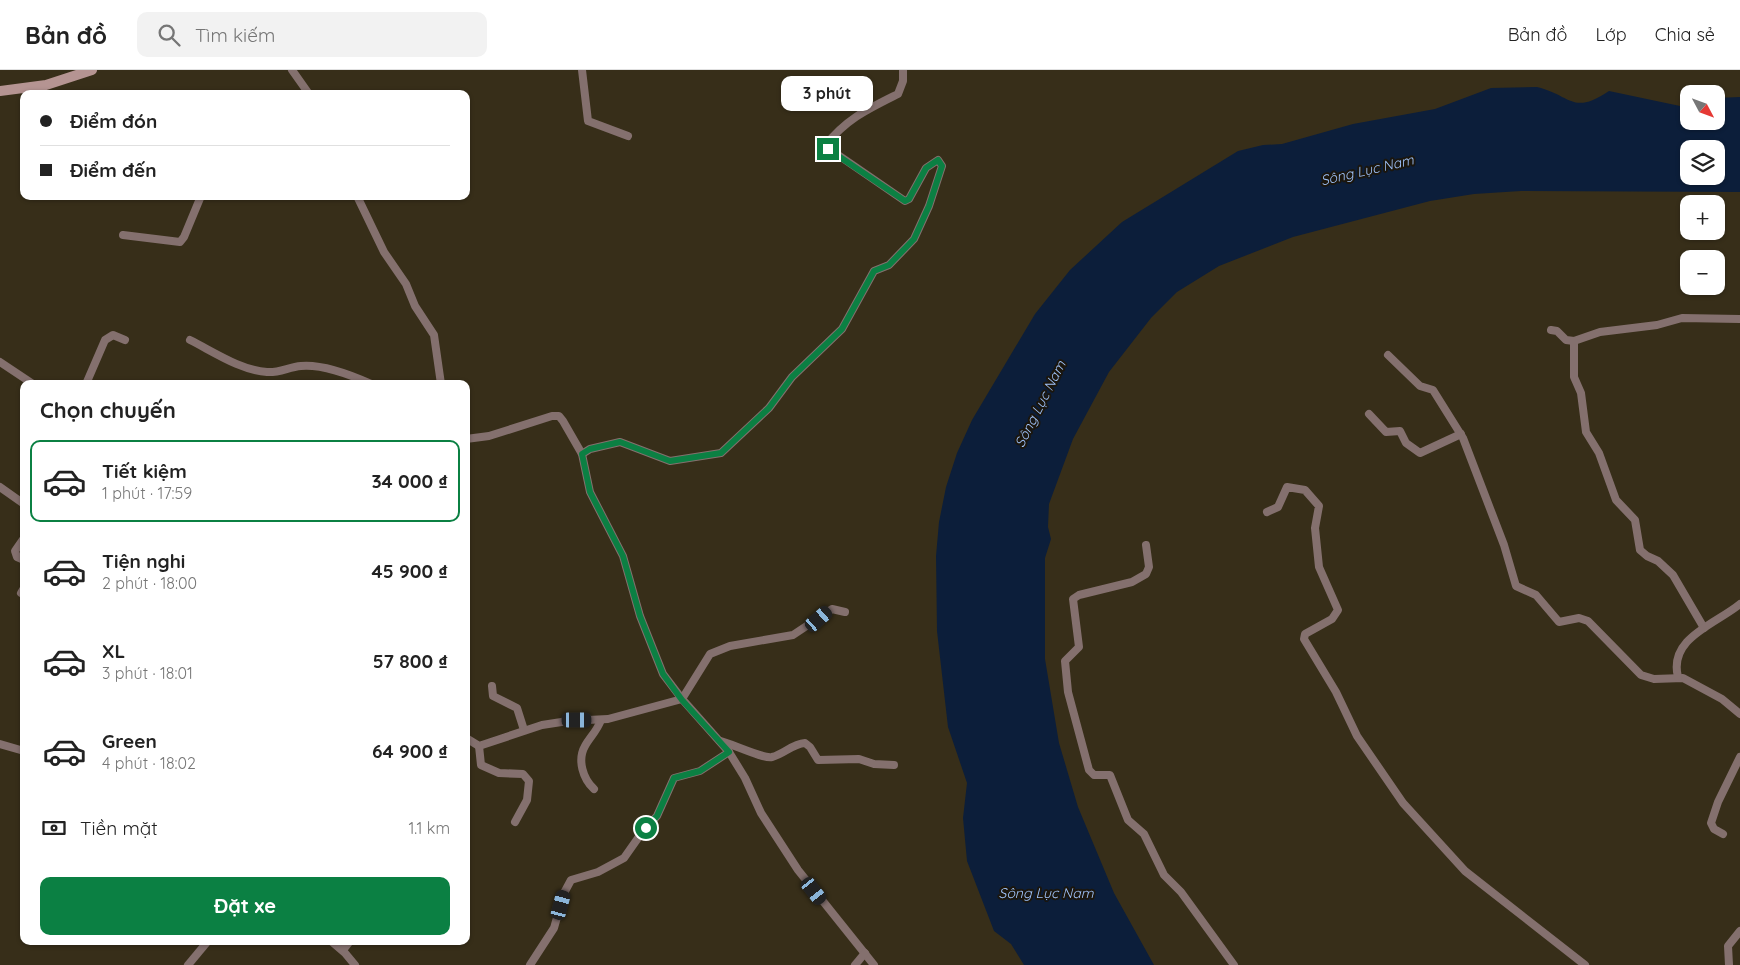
<!DOCTYPE html>
<html lang="vi">
<meta charset="utf-8">
<style>
body{margin:0;font-family:Quicksand,sans-serif;background:#f2f2f2;color:#222;height:100vh;display:flex;flex-direction:column;font-size:19px;white-space:nowrap}
*{box-sizing:border-box;margin:0}
p{font-size:16px;color:#767676}
.icon{flex:none;width:28px;height:28px;fill:none;stroke:currentColor;stroke-width:2;stroke-linecap:round;stroke-linejoin:round}
.map{position:relative;flex:1;overflow:hidden}
.panel{position:absolute;left:20px;top:310px;width:450px;height:565px;display:flex;flex-direction:column;background:#fff;border-radius:10px;box-shadow:0 1px 4px #0004}
.panel>*{flex:none}
.hud{position:absolute;left:20px;top:20px;width:450px;height:110px;border-radius:10px;box-shadow:0 1px 4px #0004;display:grid;align-content:center;height:110px;padding:0 20px;background:#fff}
.needle{width:32px;rotate:131deg}
.controls{position:absolute;left:1680px;top:15px;display:grid;gap:10px}
.controls a{display:grid;place-items:center;width:45px;height:45px;border-radius:10px;background:#fff;box-shadow:0 1px 4px #0004;font-size:25px}
.end{position:absolute;width:22px;height:22px;margin:-11px;border:6px solid #0b8043;background:#fff;box-shadow:0 0 0 2px #fff}
.from{border-radius:50%}
.bubble{position:absolute;height:35px;border-radius:10px;background:#fff;box-shadow:0 1px 4px #0004;font-size:16px;font-weight:700;line-height:35px;text-align:center}
.car{position:absolute;width:15px;height:30px;margin:-15px -8px;border-radius:6px;box-shadow:0 0 4px 1px #0007;background:linear-gradient(#222 24%,#8ab4d8 0 40%,#222 0 76%,#8ab4d8 0 86%,#222 0)}
.hud b{display:flex;align-items:center;gap:18px;height:48px;font-size:19px}
.hud b+b{border-top:1px solid #e0e0e0}
.hud i{width:12px;height:12px;background:#222}
ul{padding:0;list-style:none}
li{display:flex;align-items:center;gap:15px;height:82px;margin:0 10px 8px;padding:0 10px;border:2px solid transparent;border-radius:10px}
li div{flex:1}
li b{display:block;font-size:19px}
li em{font-style:normal;font-weight:700}
li.active{border-color:#0b8043}
li>.icon{width:45px;height:45px;stroke-width:1.5}
h2{padding:0 20px;font-size:22px;line-height:60px}
.pay{display:flex;align-items:center;gap:12px;height:55px;padding:0 20px;font-size:19px}
.pay p{margin-inline-start:auto}
.cta{display:flex;gap:10px;margin-top:auto;padding:10px 20px}
.cta a{flex:1;height:58px;border-radius:10px;background:#0b8043;color:#fff;font-size:20px;font-weight:700;line-height:58px;text-align:center}
header{display:flex;align-items:center;gap:30px;box-sizing:border-box;height:70px;padding:0 25px;background:#fff;border-bottom:1px solid #e0e0e0}
header strong{font-size:24px}
nav{display:flex;gap:28px;margin-inline-start:auto;font-size:18px}
.search{width:350px;height:45px;background:#f2f2f2;display:flex;align-items:center;gap:12px;box-sizing:border-box;padding:0 18px;border-radius:10px;color:#767676;font-size:19px}
.map>svg:first-child{display:block}
.water{fill:#0c1e3a;fill-rule:evenodd}
.lines{fill:none;stroke-linecap:round;stroke-linejoin:round}
.street{stroke:#84706e;stroke-width:8}
.secondary{stroke:#b59492;stroke-width:10}
.route{stroke:#0b8043;stroke-width:6}
.labels{text-anchor:middle;dominant-baseline:central;stroke-width:4;stroke-linejoin:round;paint-order:stroke}
.water-label{font-size:14px;font-style:italic;fill:#a0c4fc;stroke:#1b160d}
</style>
<header>
<strong>Bản đồ</strong>
<div class="search"><svg class="icon" aria-label="search" viewBox="0 0 24 24"><circle cx="10" cy="10" r="6"/><path d="M15 15l6 6"/></svg>Tìm kiếm</div>
<nav><a>Bản đồ</a><a>Lớp</a><a>Chia sẻ</a></nav>
</header>
<div class="map">
<svg width="1740" height="895" viewBox="0 0 1740 895">
<rect width="100%" height="100%" fill="#372e19"/>
<path class="water" d="M1537 17C1571 25 1572 46 1609 21L1680 36 1689 34V51H1716V28L1740 27V122L1521 121 1474 124 1430 131 1293 167 1219 196 1177 222 1151 248 1109 302 1073 369 1049 434 1048 457 1051 469 1045 488V589L1059 673 1078 737 1114 823 1154 895H1024L1011 874 994 861 967 791 963 748 967 713 948 657 937 561 936 486 939 452 946 417 957 383 972 350 1035 244 1070 200 1122 152 1238 81 1263 75 1282 74 1353 54 1435 39 1491 18ZM1689 79H1716V106H1689Z"/>
<g class="lines">
<g class="street">
<path d="M292 0 309 24"/>
<path d="M582 0 588 51 628 66"/>
<path d="M357 126 384 182 406 214 415 236 434 265 441 314"/>
<path d="M123 165 180 172 184 167 201 126"/>
<path d="M1551 260 1557 261 1566 270 1574 271 1600 262 1657 255 1682 248 1740 249"/>
<path d="M190 270C214 282 240 300 267 302 279 303 289 297 301 296 323 294 351 305 371 314"/>
<path d="M1574 271V307L1581 323 1586 362 1599 383 1616 430 1635 450 1640 480 1647 486 1658 491 1673 505 1704 558"/>
<path d="M1388 285 1420 316 1433 320 1463 368 1504 475 1516 516 1536 525 1559 552 1579 548 1588 551 1641 605 1654 609 1683 608 1722 629 1740 644"/>
<path d="M0 292 33 314"/>
<path d="M86 314 105 270 113 265 125 270"/>
<path d="M1369 344 1386 362 1400 361 1406 373 1420 383 1461 364"/>
<path d="M466 369 489 366 552 346H559L563 351 582 384 590 422 623 486 640 546 663 604 682 629 729 682 745 708 761 743 798 800 874 895"/>
<path d="M582 384 590 379 620 372 670 391 721 383 769 338 792 307 842 259 874 201 889 195 914 169 929 136 942 96 938 90 926 98 909 129 905 131 825 76C846 49 868 39 898 24L903 11V0"/>
<path d="M0 417 24 434"/>
<path d="M1267 442 1278 437 1287 417 1305 420 1319 436 1315 458 1319 497 1338 540 1332 549 1305 564 1304 569 1336 622 1357 666 1403 733 1465 801 1585 895"/>
<path d="M24 468 15 481 17 487 24 490"/>
<path d="M1146 475 1149 497 1146 504 1132 512 1079 525 1073 529 1079 577 1065 591 1068 622 1089 700 1094 705H1110L1128 750 1144 764 1164 805 1181 822 1234 895"/>
<path d="M21 523 24 518"/>
<path d="M1678 607C1668 568 1716 554 1740 534"/>
<path d="M492 616 493 626 517 638 524 660"/>
<path d="M466 668 479 676 542 655 568 651 608 649 682 629 710 584 730 576 793 565 832 539 845 542"/>
<path d="M720 671C733 674 763 689 772 687 784 684 792 674 805 673L810 677 818 690 859 689 874 694 894 695"/>
<path d="M0 674 24 681"/>
<path d="M479 676 481 695 499 703 523 704 529 711 527 730 515 752"/>
<path d="M594 719C583 709 577 690 585 676 590 667 597 661 601 650"/>
<path d="M1723 764 1714 759 1711 753 1718 732 1740 687"/>
<path d="M331 871 345 883 355 895"/>
<path d="M343 880 350 871"/>
<path d="M188 895 208 871"/>
<path d="M530 895 554 858 564 823 571 810 598 802 624 788 643 761 657 746 674 708 700 701 729 682"/>
<path d="M855 895 865 883"/>
<path d="M1729 895 1728 876 1740 861"/>
</g>
<path class="secondary" d="M0 21 46 15 92 0"/>
</g>
<g class="lines">
<path class="route" d="M646 758 657 746 674 708 700 701 729 682 682 630 663 604 640 546 623 486 590 422 582 384 590 379 620 372 670 391 721 383 769 338 792 307 842 259 874 201 889 195 914 169 929 136 942 96 938 90 926 98 909 129 905 131 828 79"/>
</g>
<g class="labels">
<g class="water-label">
<text transform="translate(1367 100) rotate(-13)">Sông Lục Nam</text>
<text transform="translate(1040 334) rotate(-63)">Sông Lục Nam</text>
<text x="1046" y="823">Sông Lục Nam</text>
</g>
</g>
</svg>
<div class="controls">
<a><svg class="needle" viewBox="-14 -14 28 28"><path d="M0-13l5 13h-10z" fill="#e53935"/><path d="M0 13l5-13h-10z" fill="#767676"/></svg></a>
<a><svg class="icon" aria-label="layers" viewBox="0 0 24 24"><path d="M12 4l9 5-9 5-9-5zM3 14l9 5 9-5"/></svg></a>
<a>+</a>
<a>−</a>
</div>
<i class="end from" style="left:646px;top:758px"></i>
<i class="end" style="left:828px;top:79px"></i>
<div class="bubble" style="left:781px;top:6px;width:92px">3 phút</div>
<i class="car" style="left:819px;top:549px;rotate:49deg"></i>
<i class="car" style="left:577px;top:650px;rotate:90deg"></i>
<i class="car" style="left:814px;top:821px;rotate:142deg"></i>
<i class="car" style="left:561px;top:835px;rotate:15deg"></i>
<div class="hud">
<b><i class="from"></i>Điểm đón</b>
<b><i></i>Điểm đến</b>
</div>
<section class="panel">
<h2>Chọn chuyến</h2>
<ul>
<li class="active"><svg class="icon" aria-label="car" viewBox="0 0 24 24"><path d="M5 17H2v-5l4-1 3-4h7l3 4 3 1v5h-3M9 17h6M6 11h13"/><circle cx="7" cy="17" r="2"/><circle cx="17" cy="17" r="2"/></svg><div><b>Tiết kiệm</b><p>1 phút · 17:59</p></div><em>34 000 ₫</em></li>
<li><svg class="icon" aria-label="car" viewBox="0 0 24 24"><path d="M5 17H2v-5l4-1 3-4h7l3 4 3 1v5h-3M9 17h6M6 11h13"/><circle cx="7" cy="17" r="2"/><circle cx="17" cy="17" r="2"/></svg><div><b>Tiện nghi</b><p>2 phút · 18:00</p></div><em>45 900 ₫</em></li>
<li><svg class="icon" aria-label="car" viewBox="0 0 24 24"><path d="M5 17H2v-5l4-1 3-4h7l3 4 3 1v5h-3M9 17h6M6 11h13"/><circle cx="7" cy="17" r="2"/><circle cx="17" cy="17" r="2"/></svg><div><b>XL</b><p>3 phút · 18:01</p></div><em>57 800 ₫</em></li>
<li><svg class="icon" aria-label="car" viewBox="0 0 24 24"><path d="M5 17H2v-5l4-1 3-4h7l3 4 3 1v5h-3M9 17h6M6 11h13"/><circle cx="7" cy="17" r="2"/><circle cx="17" cy="17" r="2"/></svg><div><b>Green</b><p>4 phút · 18:02</p></div><em>64 900 ₫</em></li>
</ul>
<div class="pay"><svg class="icon" aria-label="cash" viewBox="0 0 24 24"><path d="M3 7h18v10H3z"/><circle cx="12" cy="12" r="2"/></svg>Tiền mặt<p>1.1 km</p></div>
<div class="cta"><a>Đặt xe</a></div>
</section>
</div>
